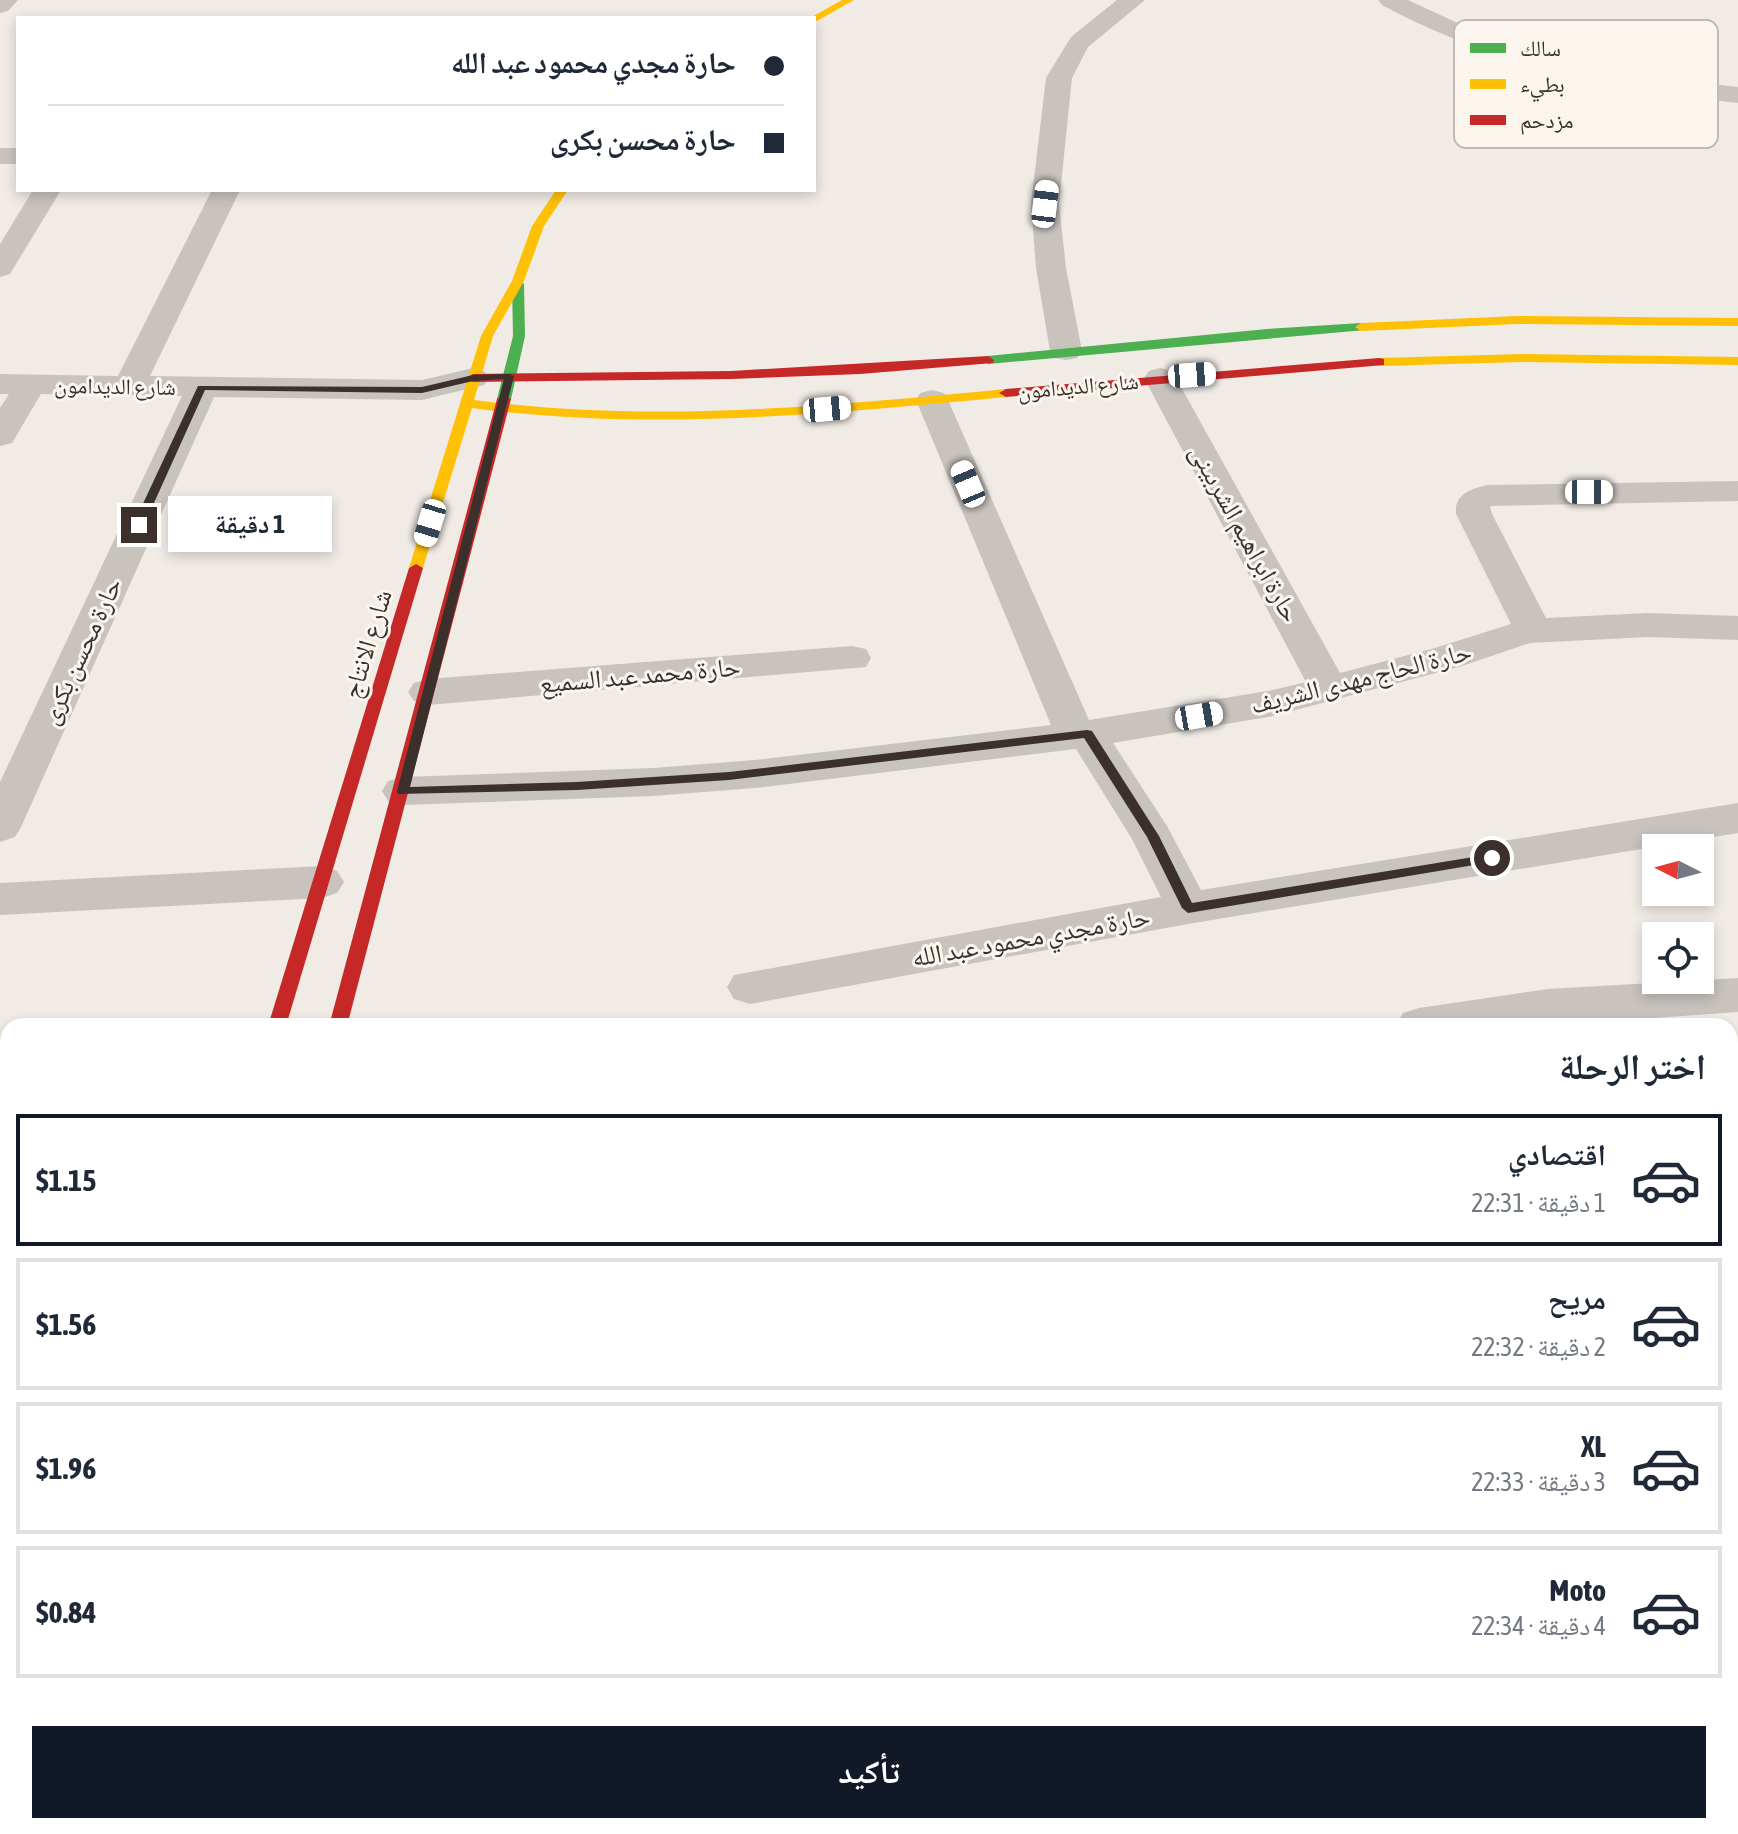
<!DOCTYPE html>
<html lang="ar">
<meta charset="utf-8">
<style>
body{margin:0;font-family:"Asap Condensed","Noto Naskh Arabic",sans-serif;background:#f2f2f3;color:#1f2937;direction:rtl;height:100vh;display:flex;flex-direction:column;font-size:30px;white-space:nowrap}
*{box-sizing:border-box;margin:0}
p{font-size:26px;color:#747a83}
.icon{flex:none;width:44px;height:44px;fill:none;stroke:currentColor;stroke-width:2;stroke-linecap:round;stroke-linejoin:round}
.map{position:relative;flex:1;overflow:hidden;direction:ltr}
.sheet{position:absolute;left:0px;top:1018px;width:1738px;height:816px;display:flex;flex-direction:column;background:#fff;border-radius:24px 24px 0 0;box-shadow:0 4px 12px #0003;direction:rtl}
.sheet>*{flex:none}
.guide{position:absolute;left:16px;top:16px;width:800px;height:176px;border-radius:0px;box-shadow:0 4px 12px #0003;direction:rtl;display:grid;align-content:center;height:176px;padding:0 32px;background:#fff}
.needle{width:52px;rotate:276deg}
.controls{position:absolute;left:1642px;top:834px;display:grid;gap:16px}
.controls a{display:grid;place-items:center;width:72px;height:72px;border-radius:0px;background:#fff;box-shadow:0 4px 12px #0003;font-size:40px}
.end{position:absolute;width:36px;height:36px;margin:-18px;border:10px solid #3b302b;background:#fff;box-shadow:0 0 0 4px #fff}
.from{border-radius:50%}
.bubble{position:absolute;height:56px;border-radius:0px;background:#fff;box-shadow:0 4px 12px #0003;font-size:26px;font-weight:700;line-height:56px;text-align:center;direction:rtl}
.car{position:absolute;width:24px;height:48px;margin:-24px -12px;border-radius:10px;box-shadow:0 0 6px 2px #0007;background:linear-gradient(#fff 24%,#345 0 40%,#fff 0 76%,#345 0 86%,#fff 0)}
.guide b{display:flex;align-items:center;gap:28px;height:76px;font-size:30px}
.guide b+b{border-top:2px solid #e0e1e3}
.guide i{width:20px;height:20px;background:#1f2937}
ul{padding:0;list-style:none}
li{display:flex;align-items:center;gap:24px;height:132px;margin:0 16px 12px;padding:0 16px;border:4px solid #e0e1e3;border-radius:0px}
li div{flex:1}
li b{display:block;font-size:30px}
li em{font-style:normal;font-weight:700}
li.selected{border-color:#111827}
li>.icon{width:72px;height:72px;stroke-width:1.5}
h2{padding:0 32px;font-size:36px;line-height:96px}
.primary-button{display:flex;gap:16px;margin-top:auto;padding:16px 32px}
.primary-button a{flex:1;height:92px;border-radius:0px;background:#111827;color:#fff;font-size:32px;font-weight:700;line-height:92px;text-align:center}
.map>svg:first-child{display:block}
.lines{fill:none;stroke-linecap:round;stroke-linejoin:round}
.street{fill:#c9c3be;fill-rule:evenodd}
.fast{fill:#4caf50;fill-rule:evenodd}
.slow{fill:#ffc107;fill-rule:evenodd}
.jam{fill:#c62828;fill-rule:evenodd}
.route{fill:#3b302b}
.labels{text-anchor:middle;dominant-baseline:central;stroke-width:6;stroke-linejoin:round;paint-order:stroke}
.far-street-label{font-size:22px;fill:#3b302b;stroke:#fbf5ee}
.street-label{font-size:26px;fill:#3b302b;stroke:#fbf5ee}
.key{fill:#fbf5ee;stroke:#c1bab4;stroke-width:2}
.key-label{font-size:22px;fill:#3b302b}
</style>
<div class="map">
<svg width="1738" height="1834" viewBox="0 0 1738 1834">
<rect width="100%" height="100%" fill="#f0ebe5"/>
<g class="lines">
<g class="street">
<path d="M0 0H18L8 11 0 13Z"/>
<path d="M1117 0H1145L1088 47 1072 78 1059 204 1066 268 1082 351 1077 358 1066 360 1055 358 1050 351 1036 268 1031 204 1046 78 1071 37Z"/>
<path d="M1378 0H1408L1479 33 1564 60 1650 77 1738 87V103C1613 90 1493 65 1382 5Z"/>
<rect x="0" y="148" width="18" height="16"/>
<path d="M33 190H61L10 274 0 277V244Z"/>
<path d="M212 190H240L150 376 422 380 473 368 484 371 489 378 484 385 422 400 214 397 21 827 15 837 0 842V782L182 396 41 394 12 443 0 446V408L9 394H0V374L118 376Z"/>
<path d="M1160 368 1171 371 1176 378 1340 673 1435 648 1511 624 1456 514C1454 494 1471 489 1487 485L1738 481V501L1490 506 1492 514 1546 618 1648 613 1738 616V640L1648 637 1530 643 1462 666 1273 716 1113 743 1167 826 1201 890 1738 803V833L1188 924 750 1004 734 999 727 987 734 975 1161 897 1132 839 1076 749 755 788 653 796 403 805 388 801 382 791 388 781 403 777 653 768 755 760 1051 725 916 400 920 393 932 390 944 393 948 400 1089 720 1273 690 1306 682 1144 378 1149 371Z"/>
<path d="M852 646 866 649 871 658 866 667 428 705 414 701 408 692 414 683 428 679Z"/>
<path d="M322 866 337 871 344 882 337 893 322 898 0 915V883Z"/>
<path d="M1738 978V1012L1539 1026H1396L1403 1013 1419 1008 1548 989Z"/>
<rect x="0" y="1084" width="8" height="38"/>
<rect x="1730" y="1105" width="8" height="40"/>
<rect x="0" y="1595" width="8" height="60"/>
<path d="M504 1826H568L567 1834H503Z"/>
<rect x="733" y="1826" width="64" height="8"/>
<path d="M1199 1826H1263L1264 1834H1200Z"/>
</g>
<g class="fast">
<path d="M518 280 524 284 525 336 511 399 504 403 497 399 513 336 512 284Z"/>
<path d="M1361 323 1367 327 1365 330 988 364 982 360 988 356 1267 329Z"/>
</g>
<g class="slow">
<path d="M842 0H854L817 21 810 18Z"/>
<path d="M556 190H568L544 226 524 281 493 336 474 400C652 424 828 406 1006 389L1013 393 1006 397C827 414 651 432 472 408L423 568 416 572 411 571 409 568 481 336 512 281 532 226Z"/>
<path d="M1518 316 1738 318V326L1518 324 1361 331 1355 327 1361 323Z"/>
<path d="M1522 354 1738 357V365L1522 362 1379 366 1373 362 1379 358Z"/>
</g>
<g class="jam">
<path d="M988 356 994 360 993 363 860 374 731 379 473 382 466 378 473 374 731 371Z"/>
<path d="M1379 358 1384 359V365L1006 397 999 393 1006 389Z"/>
<path d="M504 395 511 399 347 1026H329L497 399Z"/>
<path d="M416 564 423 568 286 1026H268L409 568Z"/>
<path d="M21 1826H47L45 1834H19Z"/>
<path d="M100 1826H126L123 1834H97Z"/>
</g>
</g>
<path class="route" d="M509 374 514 376 410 787 577 782 729 772 1087 730 1092 731 1159 836 1192 903 1492 854 1498 858 1492 862 1188 913 1182 908 1147 837 1084 738 729 780 577 790 398 794 397 791 504 379 473 381 422 393 205 390 144 525 139 528 133 525 198 386 422 387 473 375Z"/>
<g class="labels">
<g class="far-street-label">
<text transform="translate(115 386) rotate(1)">شارع الديدامون</text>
<text transform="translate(1078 386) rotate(-5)">شارع الديدامون</text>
</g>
<g class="street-label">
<text transform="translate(1245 533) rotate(61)">حارة ابراهيم الشربينى</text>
<text transform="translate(367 644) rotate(-73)">شارع الانتاج</text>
<text transform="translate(81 651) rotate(-65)">حارة محسن بكرى</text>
<text transform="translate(640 675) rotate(-5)">حارة محمد عبد السميع</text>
<text transform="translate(1361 678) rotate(-14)">حارة الحاج مهدى الشريف</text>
<text transform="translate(1031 937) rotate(-10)">حارة مجدي محمود عبد الله</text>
</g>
</g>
<rect x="1454" y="20" width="264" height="128" rx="12" class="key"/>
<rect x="1470" y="43" width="36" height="10" fill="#4caf50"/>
<rect x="1470" y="79" width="36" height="10" fill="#ffc107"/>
<rect x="1470" y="115" width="36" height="10" fill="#c62828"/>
<g class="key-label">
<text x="1520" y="56">سالك</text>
<text x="1520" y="92">بطيء</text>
<text x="1520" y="128">مزدحم</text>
</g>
</svg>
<div class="controls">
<a><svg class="needle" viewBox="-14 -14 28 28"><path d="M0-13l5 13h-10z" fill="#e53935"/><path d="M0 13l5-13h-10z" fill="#747a83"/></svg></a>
<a><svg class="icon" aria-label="locate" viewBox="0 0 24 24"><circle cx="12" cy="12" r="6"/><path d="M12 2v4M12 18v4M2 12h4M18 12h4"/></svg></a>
</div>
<i class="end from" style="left:1492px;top:858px"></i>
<i class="end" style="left:139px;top:525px"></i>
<div class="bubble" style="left:168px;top:496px;width:164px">1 دقيقة</div>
<i class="car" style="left:1045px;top:204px;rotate:7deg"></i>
<i class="car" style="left:1192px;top:375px;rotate:86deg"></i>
<i class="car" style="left:827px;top:409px;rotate:85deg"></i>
<i class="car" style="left:968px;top:484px;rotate:337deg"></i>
<i class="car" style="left:1589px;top:492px;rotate:90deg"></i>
<i class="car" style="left:430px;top:523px;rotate:197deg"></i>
<i class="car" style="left:1199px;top:716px;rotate:80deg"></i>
<div class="guide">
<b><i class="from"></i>حارة مجدي محمود عبد الله</b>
<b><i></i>حارة محسن بكرى</b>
</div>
<section class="sheet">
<h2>اختر الرحلة</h2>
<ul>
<li class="selected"><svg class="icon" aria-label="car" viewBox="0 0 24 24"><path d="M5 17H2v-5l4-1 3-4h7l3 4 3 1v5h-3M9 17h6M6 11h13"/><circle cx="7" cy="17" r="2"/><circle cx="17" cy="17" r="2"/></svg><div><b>اقتصادي</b><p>1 دقيقة · 22:31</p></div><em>$1.15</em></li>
<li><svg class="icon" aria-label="car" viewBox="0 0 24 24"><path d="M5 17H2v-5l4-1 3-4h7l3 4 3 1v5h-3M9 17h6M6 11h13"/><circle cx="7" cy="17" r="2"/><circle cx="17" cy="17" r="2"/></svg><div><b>مريح</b><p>2 دقيقة · 22:32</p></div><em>$1.56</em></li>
<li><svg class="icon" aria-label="car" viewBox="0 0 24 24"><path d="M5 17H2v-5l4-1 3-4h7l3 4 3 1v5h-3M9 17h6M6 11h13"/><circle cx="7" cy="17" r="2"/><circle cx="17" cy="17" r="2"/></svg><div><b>XL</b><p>3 دقيقة · 22:33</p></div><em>$1.96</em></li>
<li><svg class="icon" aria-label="car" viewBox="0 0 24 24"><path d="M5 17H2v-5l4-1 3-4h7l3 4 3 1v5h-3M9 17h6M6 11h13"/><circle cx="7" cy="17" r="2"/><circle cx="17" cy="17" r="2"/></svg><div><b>Moto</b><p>4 دقيقة · 22:34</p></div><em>$0.84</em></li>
</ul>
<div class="primary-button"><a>تأكيد</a></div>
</section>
</div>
